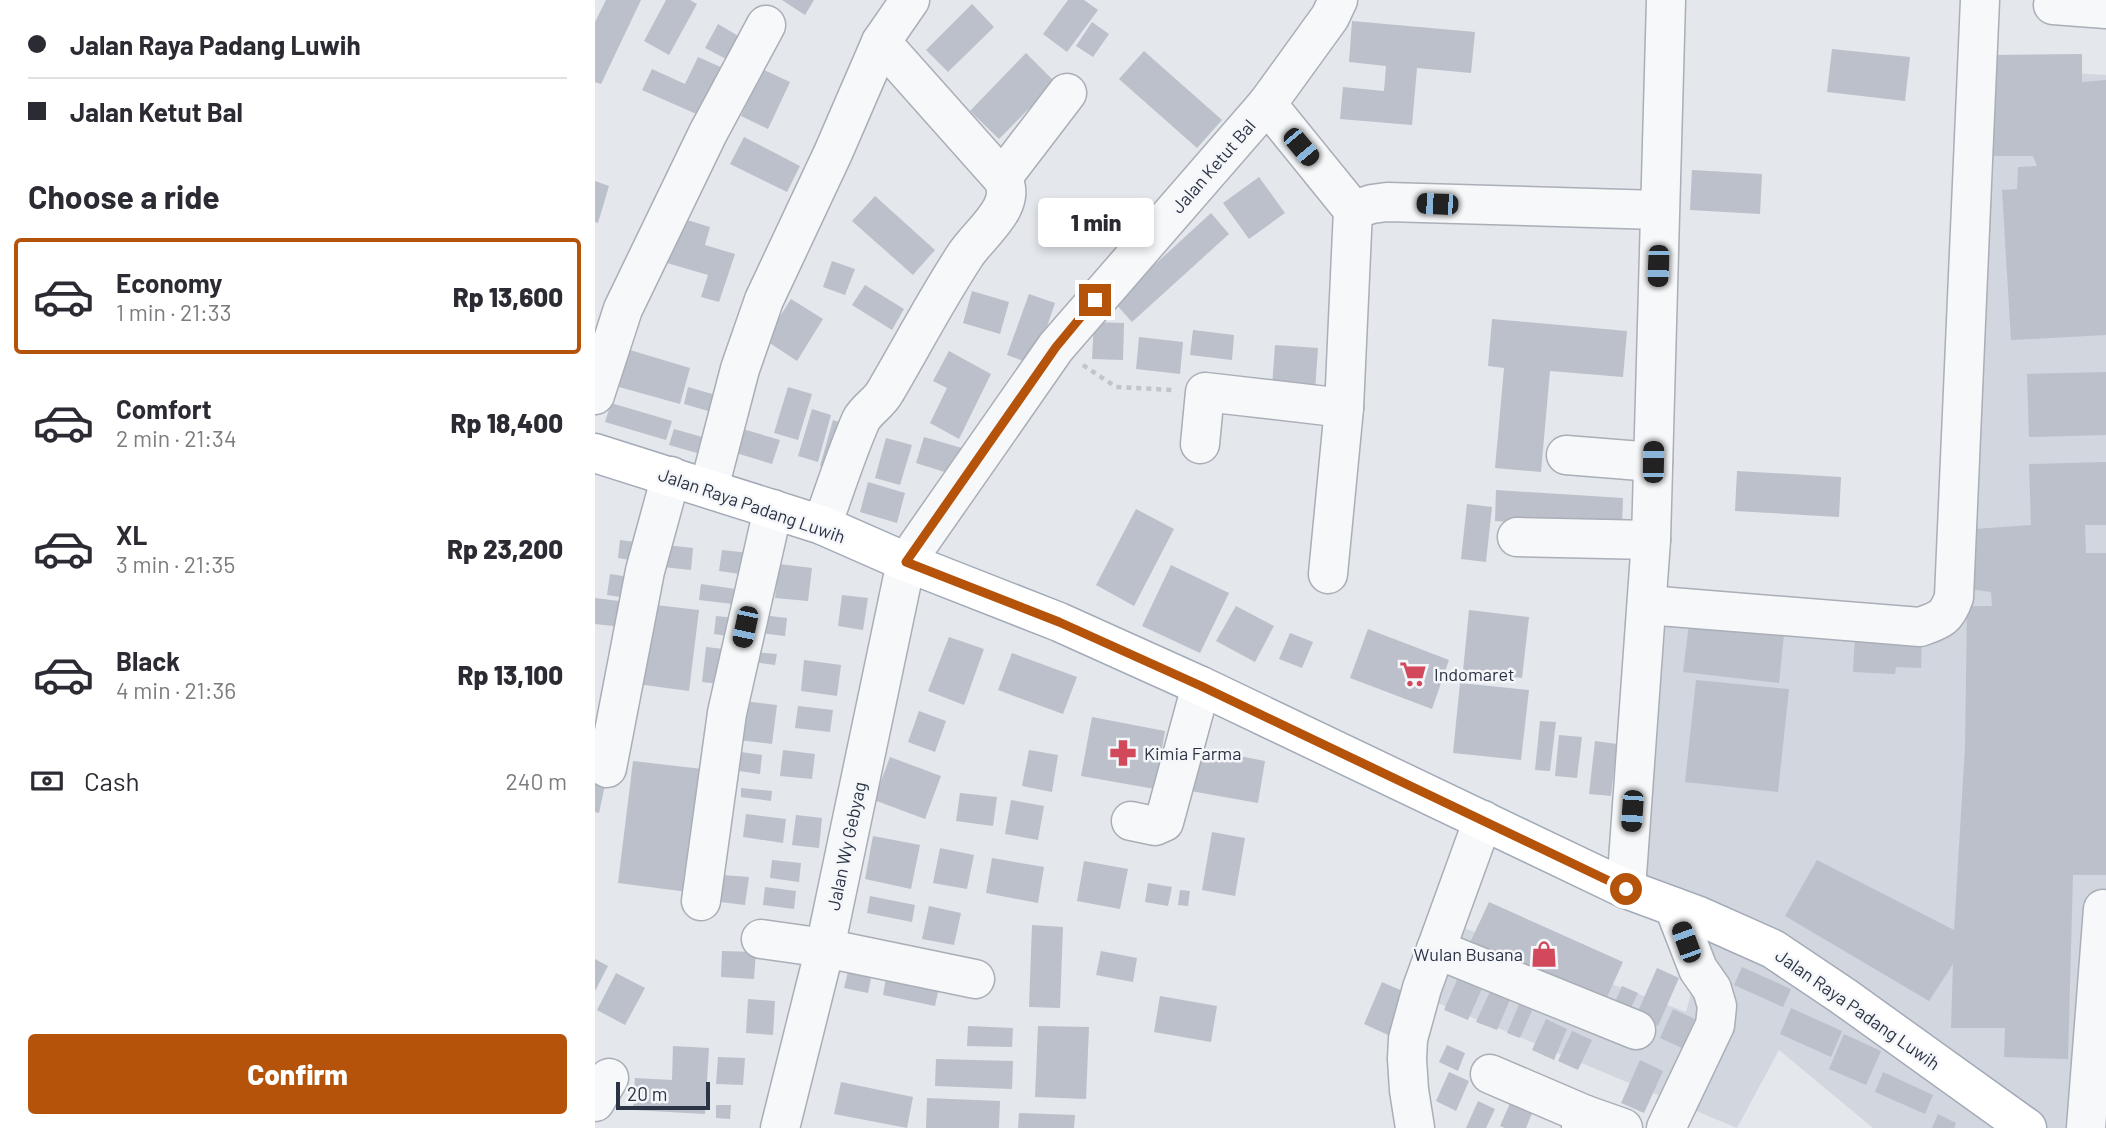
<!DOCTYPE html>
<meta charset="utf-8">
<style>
body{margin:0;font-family:Barlow,sans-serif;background:#f7f7f7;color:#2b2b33;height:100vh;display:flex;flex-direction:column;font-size:26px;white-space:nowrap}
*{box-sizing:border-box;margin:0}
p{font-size:23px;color:#7c7c81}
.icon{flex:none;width:38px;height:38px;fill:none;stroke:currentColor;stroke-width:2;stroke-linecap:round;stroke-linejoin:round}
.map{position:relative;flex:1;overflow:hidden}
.drawer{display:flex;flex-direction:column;background:#fff;width:595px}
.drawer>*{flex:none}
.banner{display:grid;align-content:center;height:154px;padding:0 28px;background:#fff}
.scale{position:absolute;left:21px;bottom:18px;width:94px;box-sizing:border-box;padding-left:7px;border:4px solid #2b3445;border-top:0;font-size:19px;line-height:24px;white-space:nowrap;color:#2b3445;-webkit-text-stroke:5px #f4f6f9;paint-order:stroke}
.end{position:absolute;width:32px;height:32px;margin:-16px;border:9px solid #b45309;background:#fff;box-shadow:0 0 0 4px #fff}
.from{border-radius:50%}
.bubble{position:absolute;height:49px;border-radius:7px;background:#fff;box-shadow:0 4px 10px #0003;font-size:23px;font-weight:800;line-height:49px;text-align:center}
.car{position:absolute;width:21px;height:42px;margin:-21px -10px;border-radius:9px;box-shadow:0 0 5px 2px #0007;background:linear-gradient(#222 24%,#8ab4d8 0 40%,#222 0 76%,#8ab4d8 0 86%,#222 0)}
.banner b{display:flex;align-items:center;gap:24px;height:66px;font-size:26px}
.banner b+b{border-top:2px solid #e1e1e2}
.banner i{width:18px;height:18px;background:#2b2b33}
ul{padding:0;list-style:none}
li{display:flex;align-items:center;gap:21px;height:116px;margin:0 14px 10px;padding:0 14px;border:4px solid transparent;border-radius:7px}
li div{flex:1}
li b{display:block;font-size:26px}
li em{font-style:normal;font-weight:800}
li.active{border-color:#b45309}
li>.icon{width:63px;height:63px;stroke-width:1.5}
h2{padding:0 28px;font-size:32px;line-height:84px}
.pay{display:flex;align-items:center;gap:18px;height:77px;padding:0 28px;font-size:26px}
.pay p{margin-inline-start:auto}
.primary-button{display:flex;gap:14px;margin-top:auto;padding:14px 28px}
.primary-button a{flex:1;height:80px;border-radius:7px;background:#b45309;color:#fff;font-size:28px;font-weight:800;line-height:80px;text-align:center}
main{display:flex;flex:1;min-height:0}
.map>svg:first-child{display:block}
.built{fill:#d2d6de}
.building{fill:#bbc0ca}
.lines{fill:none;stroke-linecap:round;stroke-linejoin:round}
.minor-casing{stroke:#a9aeb7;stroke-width:41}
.major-casing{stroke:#a3abb8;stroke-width:41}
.path{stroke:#c2c5cb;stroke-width:4.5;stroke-dasharray:5 5;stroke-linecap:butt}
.minor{stroke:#f7f8fa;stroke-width:38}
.major{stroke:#fff;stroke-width:38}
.route{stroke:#b45309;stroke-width:9}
.labels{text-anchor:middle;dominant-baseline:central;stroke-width:5;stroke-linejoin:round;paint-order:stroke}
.street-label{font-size:18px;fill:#2b3445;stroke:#f4f6f9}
.poi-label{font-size:18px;fill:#2b3445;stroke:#f4f6f9;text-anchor:start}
</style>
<main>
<section class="drawer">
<div class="banner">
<b><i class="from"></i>Jalan Raya Padang Luwih</b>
<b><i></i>Jalan Ketut Bal</b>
</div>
<h2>Choose a ride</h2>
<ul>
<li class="active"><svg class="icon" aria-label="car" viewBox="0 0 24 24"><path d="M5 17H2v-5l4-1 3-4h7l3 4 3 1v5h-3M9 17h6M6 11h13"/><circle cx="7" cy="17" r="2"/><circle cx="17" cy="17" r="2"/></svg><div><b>Economy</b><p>1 min · 21:33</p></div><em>Rp 13,600</em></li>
<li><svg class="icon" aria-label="car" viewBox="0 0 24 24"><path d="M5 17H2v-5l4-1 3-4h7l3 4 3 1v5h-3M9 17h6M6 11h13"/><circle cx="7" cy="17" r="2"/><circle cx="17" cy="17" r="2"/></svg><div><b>Comfort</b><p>2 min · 21:34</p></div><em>Rp 18,400</em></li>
<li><svg class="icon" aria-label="car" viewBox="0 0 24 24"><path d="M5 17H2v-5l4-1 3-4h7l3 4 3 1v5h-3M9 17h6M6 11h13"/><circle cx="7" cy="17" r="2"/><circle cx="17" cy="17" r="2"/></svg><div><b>XL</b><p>3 min · 21:35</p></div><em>Rp 23,200</em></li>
<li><svg class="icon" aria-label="car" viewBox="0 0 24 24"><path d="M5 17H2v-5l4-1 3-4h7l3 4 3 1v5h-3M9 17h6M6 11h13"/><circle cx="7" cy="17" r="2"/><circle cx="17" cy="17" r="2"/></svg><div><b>Black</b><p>4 min · 21:36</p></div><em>Rp 13,100</em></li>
</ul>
<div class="pay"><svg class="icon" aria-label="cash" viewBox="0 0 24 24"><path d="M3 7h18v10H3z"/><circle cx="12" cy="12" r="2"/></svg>Cash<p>240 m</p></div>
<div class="primary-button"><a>Confirm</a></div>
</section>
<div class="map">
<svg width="1511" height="1128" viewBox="0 0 1511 1128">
<rect width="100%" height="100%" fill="#e4e7ec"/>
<path class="built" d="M1378 67 1511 75V1128H1278L1184 1050 1142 1128 814 991 837 916 1091 1012 1114 928 1019 886 1059 600 1345 622Z"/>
<g class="building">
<path d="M11 0H46L6 84 0 82V22Z"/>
<path d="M71 0H95L102 4 74 55 49 41Z"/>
<path d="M187 0H219L210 15Z"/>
<path d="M473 0H489L503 10 472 52 448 34Z"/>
<path d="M377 4 399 27 353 72 331 50Z"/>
<path d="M757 21 880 32 876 73 822 68 817 125 745 119 748 87 789 91 791 66 754 62Z"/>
<path d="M497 22 514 34 498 57 481 46Z"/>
<path d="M123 24 145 37 133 60 110 48Z"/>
<path d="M1237 49 1315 57 1310 101 1232 92Z"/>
<path d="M549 51 627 120 602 148 524 79Z"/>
<path d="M431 53 460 82 404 139 375 111Z"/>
<path d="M1487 54V82L1511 80V335L1416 340 1407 190 1422 189 1423 167 1442 166 1438 156H1397L1395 55Z"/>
<path d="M103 57 130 69 108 117 47 90 57 69 90 84Z"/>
<path d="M167 69 195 82 173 129 146 116Z"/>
<path d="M149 137 205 166 192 192 135 164Z"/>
<path d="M1097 170 1167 174 1165 214 1095 210Z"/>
<path d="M664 177 690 213 654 239 628 203Z"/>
<path d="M0 181 14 186 3 223 0 222Z"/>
<path d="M280 196 340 250 318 275 257 221Z"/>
<path d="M616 213 634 234 537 322 519 302Z"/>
<path d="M89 219 115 227 110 245 140 254 124 302 106 297 113 275 72 263 80 234Z"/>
<path d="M237 261 260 269 250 295 228 287Z"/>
<path d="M270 285 309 309 297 330 257 305Z"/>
<path d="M377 291 414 302 405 334 368 323Z"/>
<path d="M434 294 460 303 439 365 412 355Z"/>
<path d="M196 299 228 319 202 361 170 340Z"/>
<path d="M897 319 1032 331 1028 377 955 371 946 472 900 468 909 368 893 366Z"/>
<path d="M499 322 529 323 528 360 497 359Z"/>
<path d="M598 330 639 335 637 360 595 355Z"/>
<path d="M544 337 588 342 585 374 541 369Z"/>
<path d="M680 345 723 348 720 391 677 387Z"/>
<path d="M35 350 95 368 85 404 24 387Z"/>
<path d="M354 351 396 374 364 439 335 423 352 388 338 381Z"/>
<path d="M1511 372V435L1434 437 1432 374Z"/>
<path d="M93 387 124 396 120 413 89 404Z"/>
<path d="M193 387 217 394 203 440 179 433Z"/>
<path d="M16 403 77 421 71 440 10 422Z"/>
<path d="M217 409 236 415 223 462 203 456Z"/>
<path d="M238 420 256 426 243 471 225 466Z"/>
<path d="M79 429 107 437 102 453 74 445Z"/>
<path d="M148 429 185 440 177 464 141 453Z"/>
<path d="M329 437 367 448 359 475 321 463Z"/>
<path d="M291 438 317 445 305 485 280 478Z"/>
<path d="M1511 462V525H1490L1491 553H1511V875H1478L1473 1059 1409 1057 1410 1028H1356L1358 964 1334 1001 1190 916 1222 860 1359 930 1370 747 1372 606H1397L1396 592 1373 589 1379 529 1436 525 1434 464Z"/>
<path d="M1142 471 1246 477 1244 517 1140 511Z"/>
<path d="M273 482 310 493 302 523 265 512Z"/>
<path d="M901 490 1028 498 1027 529 900 521Z"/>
<path d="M872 504 897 507 891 562 866 559Z"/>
<path d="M541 509 579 529 539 606 501 585Z"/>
<path d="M25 540 49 543 47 562 23 558Z"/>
<path d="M71 545 98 548 96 570 68 567Z"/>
<path d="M127 550 155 553 152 575 124 571Z"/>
<path d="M184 564 217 568 213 601 180 598Z"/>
<path d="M576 565 634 593 605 653 547 626Z"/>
<path d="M15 574 41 578 39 599 12 595Z"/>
<path d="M106 584 148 590 146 605 104 600Z"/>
<path d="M247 595 273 598 268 630 243 626Z"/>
<path d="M0 598 40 603 36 628 0 624Z"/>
<path d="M52 604 104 610 94 691 42 684Z"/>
<path d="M641 606 679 626 660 662 621 641Z"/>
<path d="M874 610 934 617 927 678 868 671Z"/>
<path d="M158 614 192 618 190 636 156 632Z"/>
<path d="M121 616 141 618 139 637 119 634Z"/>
<path d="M1094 624 1189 634 1184 683 1088 672Z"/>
<path d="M773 629 854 660 837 709 755 678Z"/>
<path d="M695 633 718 642 707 668 684 659Z"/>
<path d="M1260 635 1327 638 1326 668 1301 667 1300 674 1258 672Z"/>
<path d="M354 637 389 649 369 705 333 691Z"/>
<path d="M111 647 138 650 133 685 107 682Z"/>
<path d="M160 652 182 654 180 665 158 662Z"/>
<path d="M417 653 482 677 468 714 403 690Z"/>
<path d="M209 660 246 665 242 696 206 691Z"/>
<path d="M1101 680 1194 689 1183 792 1090 782Z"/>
<path d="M865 683 934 690 926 760 858 753Z"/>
<path d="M148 701 182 705 177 744 143 740Z"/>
<path d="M203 706 238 710 235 732 200 728Z"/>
<path d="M324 711 351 721 340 752 313 742Z"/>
<path d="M497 717 570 731 560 789 486 776Z"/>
<path d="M945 721 961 722 955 771 940 770Z"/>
<path d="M964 735 987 737 982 778 960 776Z"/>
<path d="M1000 741 1022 744 1016 796 994 794Z"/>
<path d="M598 747 670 761 663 803 590 790Z"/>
<path d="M188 750 220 754 217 779 185 776Z"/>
<path d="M434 750 463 755 457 792 427 786Z"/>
<path d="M146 752 167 755 165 774 144 771Z"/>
<path d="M295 757 346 776 330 819 279 800Z"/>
<path d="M38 761 116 770 101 893 23 883Z"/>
<path d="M0 783 10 785 4 813 0 812Z"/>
<path d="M146 788 177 791 176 801 146 797Z"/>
<path d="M365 793 402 797 398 826 361 821Z"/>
<path d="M416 800 449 806 443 840 410 834Z"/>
<path d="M151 814 191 819 188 843 148 837Z"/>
<path d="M201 815 227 818 224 848 197 845Z"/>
<path d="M617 832 650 838 640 896 607 890Z"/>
<path d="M278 836 325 845 316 889 270 879Z"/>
<path d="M345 848 379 855 372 889 338 883Z"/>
<path d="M397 858 449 867 443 903 391 893Z"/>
<path d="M177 860 206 863 204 882 175 878Z"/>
<path d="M489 861 533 869 525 909 482 901Z"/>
<path d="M128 875 154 877 150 905 125 902Z"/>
<path d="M553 883 577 887 573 906 550 902Z"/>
<path d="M170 887 201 891 199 909 168 905Z"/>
<path d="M585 890 595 891 593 906 583 905Z"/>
<path d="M275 896 320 905 317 922 272 913Z"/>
<path d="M894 902 1028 962 1007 1008 873 947Z"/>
<path d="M334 906 366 913 359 945 327 939Z"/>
<path d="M437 925 468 927 465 1008 434 1007Z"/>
<path d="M127 951 161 952 159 979 126 977Z"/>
<path d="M506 951 542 958 538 982 501 975Z"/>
<path d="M0 959 13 966 0 991Z"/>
<path d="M256 959 279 964 273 993 249 988Z"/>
<path d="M1147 967 1196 989 1188 1007 1139 985Z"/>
<path d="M1062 968 1084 978 1063 1026 1041 1016Z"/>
<path d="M292 972 345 983 340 1006 288 995Z"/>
<path d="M21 973 50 988 30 1025 2 1010Z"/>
<path d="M865 973 889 984 873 1020 849 1010Z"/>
<path d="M787 982 812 993 793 1035 769 1024Z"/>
<path d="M1027 986 1043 993 1032 1016 1017 1009Z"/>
<path d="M897 987 917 995 902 1030 881 1022Z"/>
<path d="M565 996 622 1006 616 1042 559 1032Z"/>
<path d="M153 999 180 1001 178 1035 151 1033Z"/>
<path d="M925 1002 938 1008 925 1038 912 1033Z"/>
<path d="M1196 1008 1247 1031 1236 1057 1185 1034Z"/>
<path d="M1078 1009 1100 1019 1087 1048 1065 1038Z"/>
<path d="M951 1019 972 1029 959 1060 937 1050Z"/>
<path d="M373 1026 418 1028 417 1047 372 1046Z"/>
<path d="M443 1026 494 1027 491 1099 440 1097Z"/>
<path d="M977 1031 997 1040 983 1070 963 1061Z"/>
<path d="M1249 1034 1286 1051 1271 1085 1234 1069Z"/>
<path d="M852 1045 870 1053 863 1071 844 1062Z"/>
<path d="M78 1046 114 1048 110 1114 38 1110 40 1078 77 1080Z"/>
<path d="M123 1057 150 1058 148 1085 121 1084Z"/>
<path d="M341 1059 418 1061 417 1089 340 1086Z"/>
<path d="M1045 1060 1068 1071 1049 1113 1026 1103Z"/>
<path d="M854 1072 874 1081 861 1111 841 1101Z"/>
<path d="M1288 1072 1338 1095 1330 1114 1280 1092Z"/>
<path d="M246 1082 318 1097 312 1128 239 1114Z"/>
<path d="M332 1098 405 1101 404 1128H331Z"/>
<path d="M883 1101 900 1109 891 1128H871Z"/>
<path d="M916 1101 938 1111 931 1128H910L905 1126Z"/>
<path d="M121 1105H136L135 1119 121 1118Z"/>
<path d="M424 1113 480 1115 479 1128H423Z"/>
<path d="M1343 1114 1361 1123 1359 1128H1337Z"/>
</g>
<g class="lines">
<defs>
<g id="minor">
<path d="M1458 5 1511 9"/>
<path d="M672 104 758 210 749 408 733 574"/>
<path d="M407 178 472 93"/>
<path d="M758 210 777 204 792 202 1064 210"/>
<path d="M0 395 28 309 113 133 171 25"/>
<path d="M605 444 610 392 749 408"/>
<path d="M971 455 1058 462"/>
<path d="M114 488 145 369 169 300 238 153 286 42 315 0"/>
<path d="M227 525C240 490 251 454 266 420 272 409 284 403 290 392 317 346 342 298 371 254 385 233 424 205 407 178L286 42"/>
<path d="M922 537 1056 540"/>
<path d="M1052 605 1325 627C1345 620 1352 618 1359 597L1385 0"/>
<path d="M12 768 50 571 76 476"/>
<path d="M536 821 560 826 569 822 606 686"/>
<path d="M1031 889 1056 540 1071 0"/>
<path d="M106 901 132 713 178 509"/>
<path d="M166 939 230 948 380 979"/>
<path d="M841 949 1041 1030"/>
<path d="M895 1074 991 1115 986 1128"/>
<path d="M0 1102 14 1078"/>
<path d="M991 1115 1028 1128"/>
<path d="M185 1128 230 948 311 562 461 347 672 104 735 17 743 0"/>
<path d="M820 1128 814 1090 812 1059 813 1039 827 988 888 820"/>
<path d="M1071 1128 1120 1025 1122 1006 1117 989 1103 969 1079 907"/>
<path d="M1491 1128 1508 909"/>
</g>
<path id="major" d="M0 453 227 525 311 562 464 622 606 686 1031 889 1104 916 1178 949 1248 996 1432 1128"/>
</defs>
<use href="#minor" class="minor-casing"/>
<use href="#major" class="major-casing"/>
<path class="path" d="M488 365 521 387 578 390"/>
<use href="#minor" class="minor"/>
<use href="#major" class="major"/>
</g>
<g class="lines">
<path class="route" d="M500 300 461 347 311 562 464 622 606 686 1031 889"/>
</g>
<defs>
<symbol id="supermarket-bare" viewBox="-9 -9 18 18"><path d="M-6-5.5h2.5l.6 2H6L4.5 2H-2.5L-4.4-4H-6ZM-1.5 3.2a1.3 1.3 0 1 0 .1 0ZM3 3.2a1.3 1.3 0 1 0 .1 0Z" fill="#d1495b" stroke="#f4f6f9" stroke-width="2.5" paint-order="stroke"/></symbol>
<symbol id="pharmacy-bare" viewBox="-9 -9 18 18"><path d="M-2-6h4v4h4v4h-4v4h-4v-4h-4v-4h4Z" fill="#d1495b" stroke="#f4f6f9" stroke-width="2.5" paint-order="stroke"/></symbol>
<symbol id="shop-bare" viewBox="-9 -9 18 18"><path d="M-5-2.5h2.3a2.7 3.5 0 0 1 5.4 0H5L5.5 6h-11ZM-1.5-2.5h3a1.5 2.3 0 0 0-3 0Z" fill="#d1495b" stroke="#f4f6f9" stroke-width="2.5" paint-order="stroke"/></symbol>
</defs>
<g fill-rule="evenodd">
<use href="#supermarket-bare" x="799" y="655" width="38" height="38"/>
<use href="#pharmacy-bare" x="509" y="734" width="38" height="38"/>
<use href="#shop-bare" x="930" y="935" width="38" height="38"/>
</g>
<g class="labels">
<g class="street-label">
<text transform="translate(618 166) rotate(-49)">Jalan Ketut Bal</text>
<text transform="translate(157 505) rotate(19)">Jalan Raya Padang Luwih</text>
<text transform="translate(251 846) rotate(-78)">Jalan Wy Gebyag</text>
<text transform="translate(1263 1009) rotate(35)">Jalan Raya Padang Luwih</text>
</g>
<g class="poi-label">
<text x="839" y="674">Indomaret</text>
<text x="549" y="753">Kimia Farma</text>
<text x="928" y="954" text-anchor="end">Wulan Busana</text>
</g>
</g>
</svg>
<div class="scale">20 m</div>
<i class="end from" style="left:1031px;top:889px"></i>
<i class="end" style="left:500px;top:300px"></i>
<div class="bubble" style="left:443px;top:198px;width:116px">1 min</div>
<i class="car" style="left:706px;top:147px;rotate:140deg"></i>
<i class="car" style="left:842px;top:204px;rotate:272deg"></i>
<i class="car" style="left:1063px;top:266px;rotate:182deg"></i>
<i class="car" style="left:1058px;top:462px;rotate:1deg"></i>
<i class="car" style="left:150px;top:627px;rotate:192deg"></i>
<i class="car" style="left:1037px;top:811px;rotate:184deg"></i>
<i class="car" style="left:1091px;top:942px;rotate:340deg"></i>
</div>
</main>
